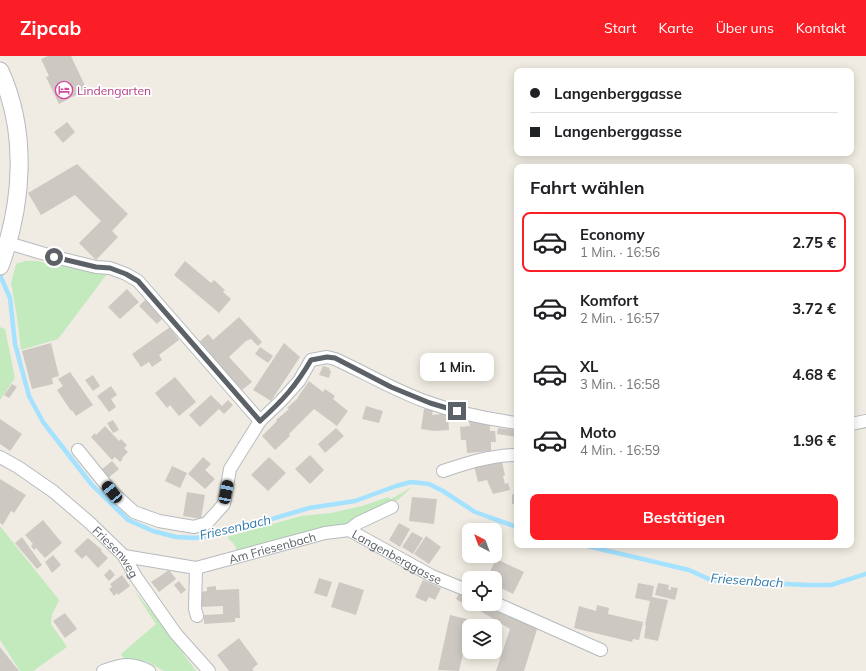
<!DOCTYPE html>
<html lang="de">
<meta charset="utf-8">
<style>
body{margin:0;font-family:Mulish,sans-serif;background:#f6f6f6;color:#202124;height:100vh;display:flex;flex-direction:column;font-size:15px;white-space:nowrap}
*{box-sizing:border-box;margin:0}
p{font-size:13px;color:#757577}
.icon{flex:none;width:22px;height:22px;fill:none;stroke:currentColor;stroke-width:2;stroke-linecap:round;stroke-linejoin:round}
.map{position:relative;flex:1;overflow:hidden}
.sheet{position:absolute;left:514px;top:108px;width:340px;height:384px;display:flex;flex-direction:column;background:#fff;border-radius:8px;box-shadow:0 2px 10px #0003}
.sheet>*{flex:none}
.top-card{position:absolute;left:514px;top:12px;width:340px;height:88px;border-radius:8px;box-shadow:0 2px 10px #0003;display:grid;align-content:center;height:88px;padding:0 16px;background:#fff}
.needle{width:26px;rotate:319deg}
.controls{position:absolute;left:462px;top:467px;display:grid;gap:8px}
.controls a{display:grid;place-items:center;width:40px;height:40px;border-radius:8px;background:#fff;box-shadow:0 2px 10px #0003;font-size:20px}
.end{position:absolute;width:18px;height:18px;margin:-9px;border:5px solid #5b6166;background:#fff;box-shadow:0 0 0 2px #fff}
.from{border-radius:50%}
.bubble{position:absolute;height:28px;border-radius:8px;background:#fff;box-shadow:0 2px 10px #0003;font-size:13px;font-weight:700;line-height:28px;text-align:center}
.car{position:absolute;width:12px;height:24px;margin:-12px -6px;border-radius:5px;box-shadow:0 0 3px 1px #0007;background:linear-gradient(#222 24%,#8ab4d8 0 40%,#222 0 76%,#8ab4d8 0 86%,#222 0)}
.top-card b{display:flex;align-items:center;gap:14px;height:38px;font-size:15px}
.top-card b+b{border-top:1px solid #e0e0e0}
.top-card i{width:10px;height:10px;background:#202124}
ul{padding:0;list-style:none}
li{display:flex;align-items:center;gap:12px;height:60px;margin:0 8px 6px;padding:0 8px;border:2px solid transparent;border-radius:8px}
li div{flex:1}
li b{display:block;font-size:15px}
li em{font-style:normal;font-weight:700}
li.active{border-color:#fc1e26}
li>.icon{width:36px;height:36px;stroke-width:1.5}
h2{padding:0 16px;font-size:18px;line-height:48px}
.action{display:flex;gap:8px;margin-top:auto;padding:8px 16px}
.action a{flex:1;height:46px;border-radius:8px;background:#fc1e26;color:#fff;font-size:16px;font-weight:700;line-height:46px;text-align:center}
header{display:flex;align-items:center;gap:24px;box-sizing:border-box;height:56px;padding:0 20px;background:#fc1e26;color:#fff}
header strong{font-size:19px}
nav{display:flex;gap:22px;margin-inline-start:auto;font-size:14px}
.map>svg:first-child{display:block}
.green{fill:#c2eabd}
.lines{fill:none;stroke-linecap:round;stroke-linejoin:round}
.stream{stroke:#a4e2ff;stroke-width:4.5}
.building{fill:#cdc9c2}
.minor-casing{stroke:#b6bbbf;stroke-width:14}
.secondary-casing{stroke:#b5babf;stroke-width:19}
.minor{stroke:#fff;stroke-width:12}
.secondary{stroke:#fff;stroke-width:17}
.route{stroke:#5b6166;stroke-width:5}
.labels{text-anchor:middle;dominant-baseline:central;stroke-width:3.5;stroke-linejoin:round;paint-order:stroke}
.hotel-label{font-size:12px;fill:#b23c85;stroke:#fff;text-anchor:start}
.street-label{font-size:12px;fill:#5b6166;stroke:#fff}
.water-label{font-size:13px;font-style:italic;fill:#317aaa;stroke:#fff}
</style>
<header>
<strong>Zipcab</strong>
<nav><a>Start</a><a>Karte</a><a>Über uns</a><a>Kontakt</a></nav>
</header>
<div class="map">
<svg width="866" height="615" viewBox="0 0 866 615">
<rect width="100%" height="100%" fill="#f0ece3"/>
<g class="green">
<path d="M25 205H37L107 218 58 283 21 294 17 261 11 227 16 208Z"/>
<path d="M0 271 5 273 15 322 0 344Z"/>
<path d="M412 431 399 443 391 448 363 461 340 470 237 495 234 488 227 481 301 460 331 457 362 450 388 441 391 443Z"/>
<path d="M0 470 59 544 52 559 51 568 67 591 33 615H20L0 584Z"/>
<path d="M133 533 161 567 196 615H164L148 606 136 604 126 605 121 598 156 568Z"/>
</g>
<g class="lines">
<g class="stream">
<path d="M0 219 10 242 15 288 29 340 43 366 92 429 128 464 153 475 176 481 196 482 227 476 309 452 355 445 396 430 411 426 429 428 443 435 475 456 517 471"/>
<path d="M583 489 689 514 711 524 807 529H831L866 518"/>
</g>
</g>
<g class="building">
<path d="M48 0H71L86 32 78 36V38L59 48 46 21 49 20 41 3Z"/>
<path d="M67 66 75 76 63 87 54 76Z"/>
<path d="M77 108 128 158 112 175 118 181 96 204 79 187 101 165 75 139 41 159 28 137Z"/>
<path d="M185 205 211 227 214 224 225 234 223 236 231 243 219 257 174 219Z"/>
<path d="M127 233 139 246 120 263 108 251Z"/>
<path d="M147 242 163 262 157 268 139 250Z"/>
<path d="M239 261 262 286 258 290 251 283 246 285 229 301 252 326 242 334 198 287 208 278 213 284Z"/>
<path d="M170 271 179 284 159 299 162 304 152 311 149 306 141 311 132 298Z"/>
<path d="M51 287 59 320 52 322 53 328 32 333 22 295Z"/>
<path d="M284 287 300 301 271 345 253 334Z"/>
<path d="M260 291 273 300 268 307 255 298Z"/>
<path d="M323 310 330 312 329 314 331 315 329 322 319 319Z"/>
<path d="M70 316 93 349 76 360 72 354 71 355 57 334 63 330 58 323Z"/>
<path d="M93 319 100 330 93 335 85 324Z"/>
<path d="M175 321 196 346 179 360 170 349 167 352 155 337Z"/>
<path d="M309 325 323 336 325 333 335 340 333 343 348 355 337 370 314 353 289 378 290 380 275 394 262 380 277 365 276 364 289 353 287 352 298 342V341Z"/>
<path d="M12 328 17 331 9 342 4 339Z"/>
<path d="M111 330 117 339 111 343 116 351 109 356 97 340Z"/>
<path d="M211 339 222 350 228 344 233 349 224 358 219 353 200 371 189 359Z"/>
<path d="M366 350 383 355 379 367 362 363Z"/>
<path d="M424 353 433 354 432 359 448 357 449 374 434 375 421 373Z"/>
<path d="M0 363 22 378 10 395 0 388Z"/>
<path d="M113 364 119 374 113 377 107 367Z"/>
<path d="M469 365H475V367L490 366V375H495L496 386H491V395L467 397 466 384H461L460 371 470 370Z"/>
<path d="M105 370 119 385 121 383 127 389 124 392 128 396 122 402 123 403 120 406 115 401 112 404 91 381 95 377 96 379Z"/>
<path d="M336 372 344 380 325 397 318 388Z"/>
<path d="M498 372 517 374V381L497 378Z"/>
<path d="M310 399 324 414 310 428 295 413Z"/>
<path d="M203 401 211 408 205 414 215 423 205 433 188 418Z"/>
<path d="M269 401 286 417 268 435 251 419Z"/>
<path d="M501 402 505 419 503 420 505 428 508 427 510 434 493 438 487 424 478 426 474 410Z"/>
<path d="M112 405 119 413 108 422 101 414Z"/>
<path d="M172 410 187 417 180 432 165 425Z"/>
<path d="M0 423 26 439 14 457 11 455 3 469 0 467Z"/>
<path d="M517 435V448H512V439Z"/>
<path d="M187 436 205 439 201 463 183 460Z"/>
<path d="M412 441 437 443 434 468 409 465Z"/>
<path d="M43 464 62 487 45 502 36 492 34 494 31 490 33 488 25 479Z"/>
<path d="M399 467 410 473 400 491 389 484Z"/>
<path d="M412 476 423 482 413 498 402 491Z"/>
<path d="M426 480 441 491 429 508 414 498Z"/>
<path d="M22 481 42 509 37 513 15 487Z"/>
<path d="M88 482 102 494 101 495 108 502 98 512 86 499 82 503 74 495Z"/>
<path d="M53 499 61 509 52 517 45 506Z"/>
<path d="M496 503 524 516 513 538 495 529V522H487Z"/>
<path d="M110 513 115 519 109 525 104 519Z"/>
<path d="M169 514 176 523 159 536 151 526Z"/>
<path d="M122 519 130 530 118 539 117 537 114 540 109 533 112 531 110 528Z"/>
<path d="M319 522 332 526 327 541 314 537Z"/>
<path d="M423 524 441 532 435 544 429 541 426 546 415 541Z"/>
<path d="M179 525 186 534 181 538 174 529Z"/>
<path d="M339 526 364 534 356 559 331 551Z"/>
<path d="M638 527 654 530 652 541 668 544 658 585 644 582 646 569H645L650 545 635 542Z"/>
<path d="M658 527 669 529 668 533 671 534V531L678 532 675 544 655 539Z"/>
<path d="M216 530V534L239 533 240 562H235V566L204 568V559L223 558V550L201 551 200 536 207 535V531Z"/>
<path d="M461 534 469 539V548H491L514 562 538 570 524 615H496L510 573 477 553 476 555 456 543Z"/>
<path d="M597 549 609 552 608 558 643 566 639 584 633 583 632 586 574 572 579 550 596 555Z"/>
<path d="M65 557 77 573 65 582 53 565Z"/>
<path d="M450 559 471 564 459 615 438 614Z"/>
<path d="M239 582 258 608 252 613 254 615H229L217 599Z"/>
<path d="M0 591 19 615H0Z"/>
</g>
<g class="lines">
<defs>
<g id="minor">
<path d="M8 187 55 201 96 211 110 212 126 218 138 225 260 365"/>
<path d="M851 368 866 365"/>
<path d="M78 394 112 436 134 456 159 465 194 471 207 467 224 448 230 413 260 365 281 345 299 325 311 304 327 301 335 303C366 317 397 336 430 347 458 357 487 363 517 367"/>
<path id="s1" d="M0 401 18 411 54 436 90 467 124 500 136 521 176 578 209 615"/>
<path d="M443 415C467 407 491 399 517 399"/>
<path id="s2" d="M349 474 432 520 469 535"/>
<path d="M349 474 358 467 392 451"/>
<path id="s3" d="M124 500 196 512 325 477 349 474"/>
<path d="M196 512 195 553 197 560"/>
<path d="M495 547 601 594"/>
<path d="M103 615C122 608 131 606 149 615"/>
</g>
<path id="secondary" d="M0 15C28 76 23 148 0 210"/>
</defs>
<use href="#minor" class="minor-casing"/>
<use href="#secondary" class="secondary-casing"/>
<use href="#minor" class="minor"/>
<use href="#secondary" class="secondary"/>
</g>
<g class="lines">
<path class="route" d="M54 201 96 211 110 212 126 218 138 225 260 365C282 345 296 330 311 304L327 301 335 302 391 331 430 347 457 355"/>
</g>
<defs>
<symbol id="hotel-ring" viewBox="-11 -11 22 22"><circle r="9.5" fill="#fff" stroke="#d1479c" stroke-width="1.5"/><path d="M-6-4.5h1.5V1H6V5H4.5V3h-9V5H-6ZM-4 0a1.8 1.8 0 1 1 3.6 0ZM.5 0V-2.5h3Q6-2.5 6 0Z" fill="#d1479c"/></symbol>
</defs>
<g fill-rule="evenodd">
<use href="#hotel-ring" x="54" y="24" width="20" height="20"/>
</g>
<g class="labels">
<g class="hotel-label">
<text x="77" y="34">Lindengarten</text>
</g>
<g class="street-label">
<text stroke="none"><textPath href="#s3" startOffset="152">Am Friesenbach</textPath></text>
<text stroke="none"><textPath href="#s1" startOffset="151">Friesenweg</textPath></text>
<text stroke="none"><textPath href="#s2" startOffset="55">Langenberggasse</textPath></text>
</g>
<g class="water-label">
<text transform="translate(235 471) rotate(-13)">Friesenbach</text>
<text transform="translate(747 524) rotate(4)">Friesenbach</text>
</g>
</g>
</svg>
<div class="controls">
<a><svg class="needle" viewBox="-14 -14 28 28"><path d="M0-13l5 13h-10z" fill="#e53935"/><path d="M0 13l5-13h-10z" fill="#757577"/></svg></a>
<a><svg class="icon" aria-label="locate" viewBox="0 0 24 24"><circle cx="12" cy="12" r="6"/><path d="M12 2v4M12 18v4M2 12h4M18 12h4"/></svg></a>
<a><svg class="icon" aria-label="layers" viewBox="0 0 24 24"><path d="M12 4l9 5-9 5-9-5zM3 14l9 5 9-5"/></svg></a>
</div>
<i class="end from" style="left:54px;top:201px"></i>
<i class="end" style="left:457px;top:355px"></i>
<div class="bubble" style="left:420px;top:297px;width:74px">1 Min.</div>
<i class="car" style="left:112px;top:436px;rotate:321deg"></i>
<i class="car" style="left:226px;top:436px;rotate:11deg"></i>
<div class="top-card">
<b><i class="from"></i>Langenberggasse</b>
<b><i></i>Langenberggasse</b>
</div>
<section class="sheet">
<h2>Fahrt wählen</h2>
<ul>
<li class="active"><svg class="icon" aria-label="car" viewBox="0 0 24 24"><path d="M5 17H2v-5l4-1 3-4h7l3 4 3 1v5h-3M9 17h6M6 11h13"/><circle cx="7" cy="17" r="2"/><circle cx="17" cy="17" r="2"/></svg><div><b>Economy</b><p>1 Min. · 16:56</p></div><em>2.75 €</em></li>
<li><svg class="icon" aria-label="car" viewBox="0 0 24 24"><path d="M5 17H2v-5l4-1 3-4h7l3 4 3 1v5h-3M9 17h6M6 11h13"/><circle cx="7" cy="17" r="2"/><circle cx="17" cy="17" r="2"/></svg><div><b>Komfort</b><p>2 Min. · 16:57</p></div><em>3.72 €</em></li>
<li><svg class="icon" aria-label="car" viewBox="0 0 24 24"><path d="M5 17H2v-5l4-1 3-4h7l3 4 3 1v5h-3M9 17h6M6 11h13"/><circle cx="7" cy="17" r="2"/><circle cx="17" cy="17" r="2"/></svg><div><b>XL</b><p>3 Min. · 16:58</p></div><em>4.68 €</em></li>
<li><svg class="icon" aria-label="car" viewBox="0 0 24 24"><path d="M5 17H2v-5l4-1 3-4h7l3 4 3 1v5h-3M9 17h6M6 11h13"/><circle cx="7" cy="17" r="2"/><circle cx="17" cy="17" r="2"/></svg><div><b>Moto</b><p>4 Min. · 16:59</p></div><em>1.96 €</em></li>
</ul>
<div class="action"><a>Bestätigen</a></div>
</section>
</div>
